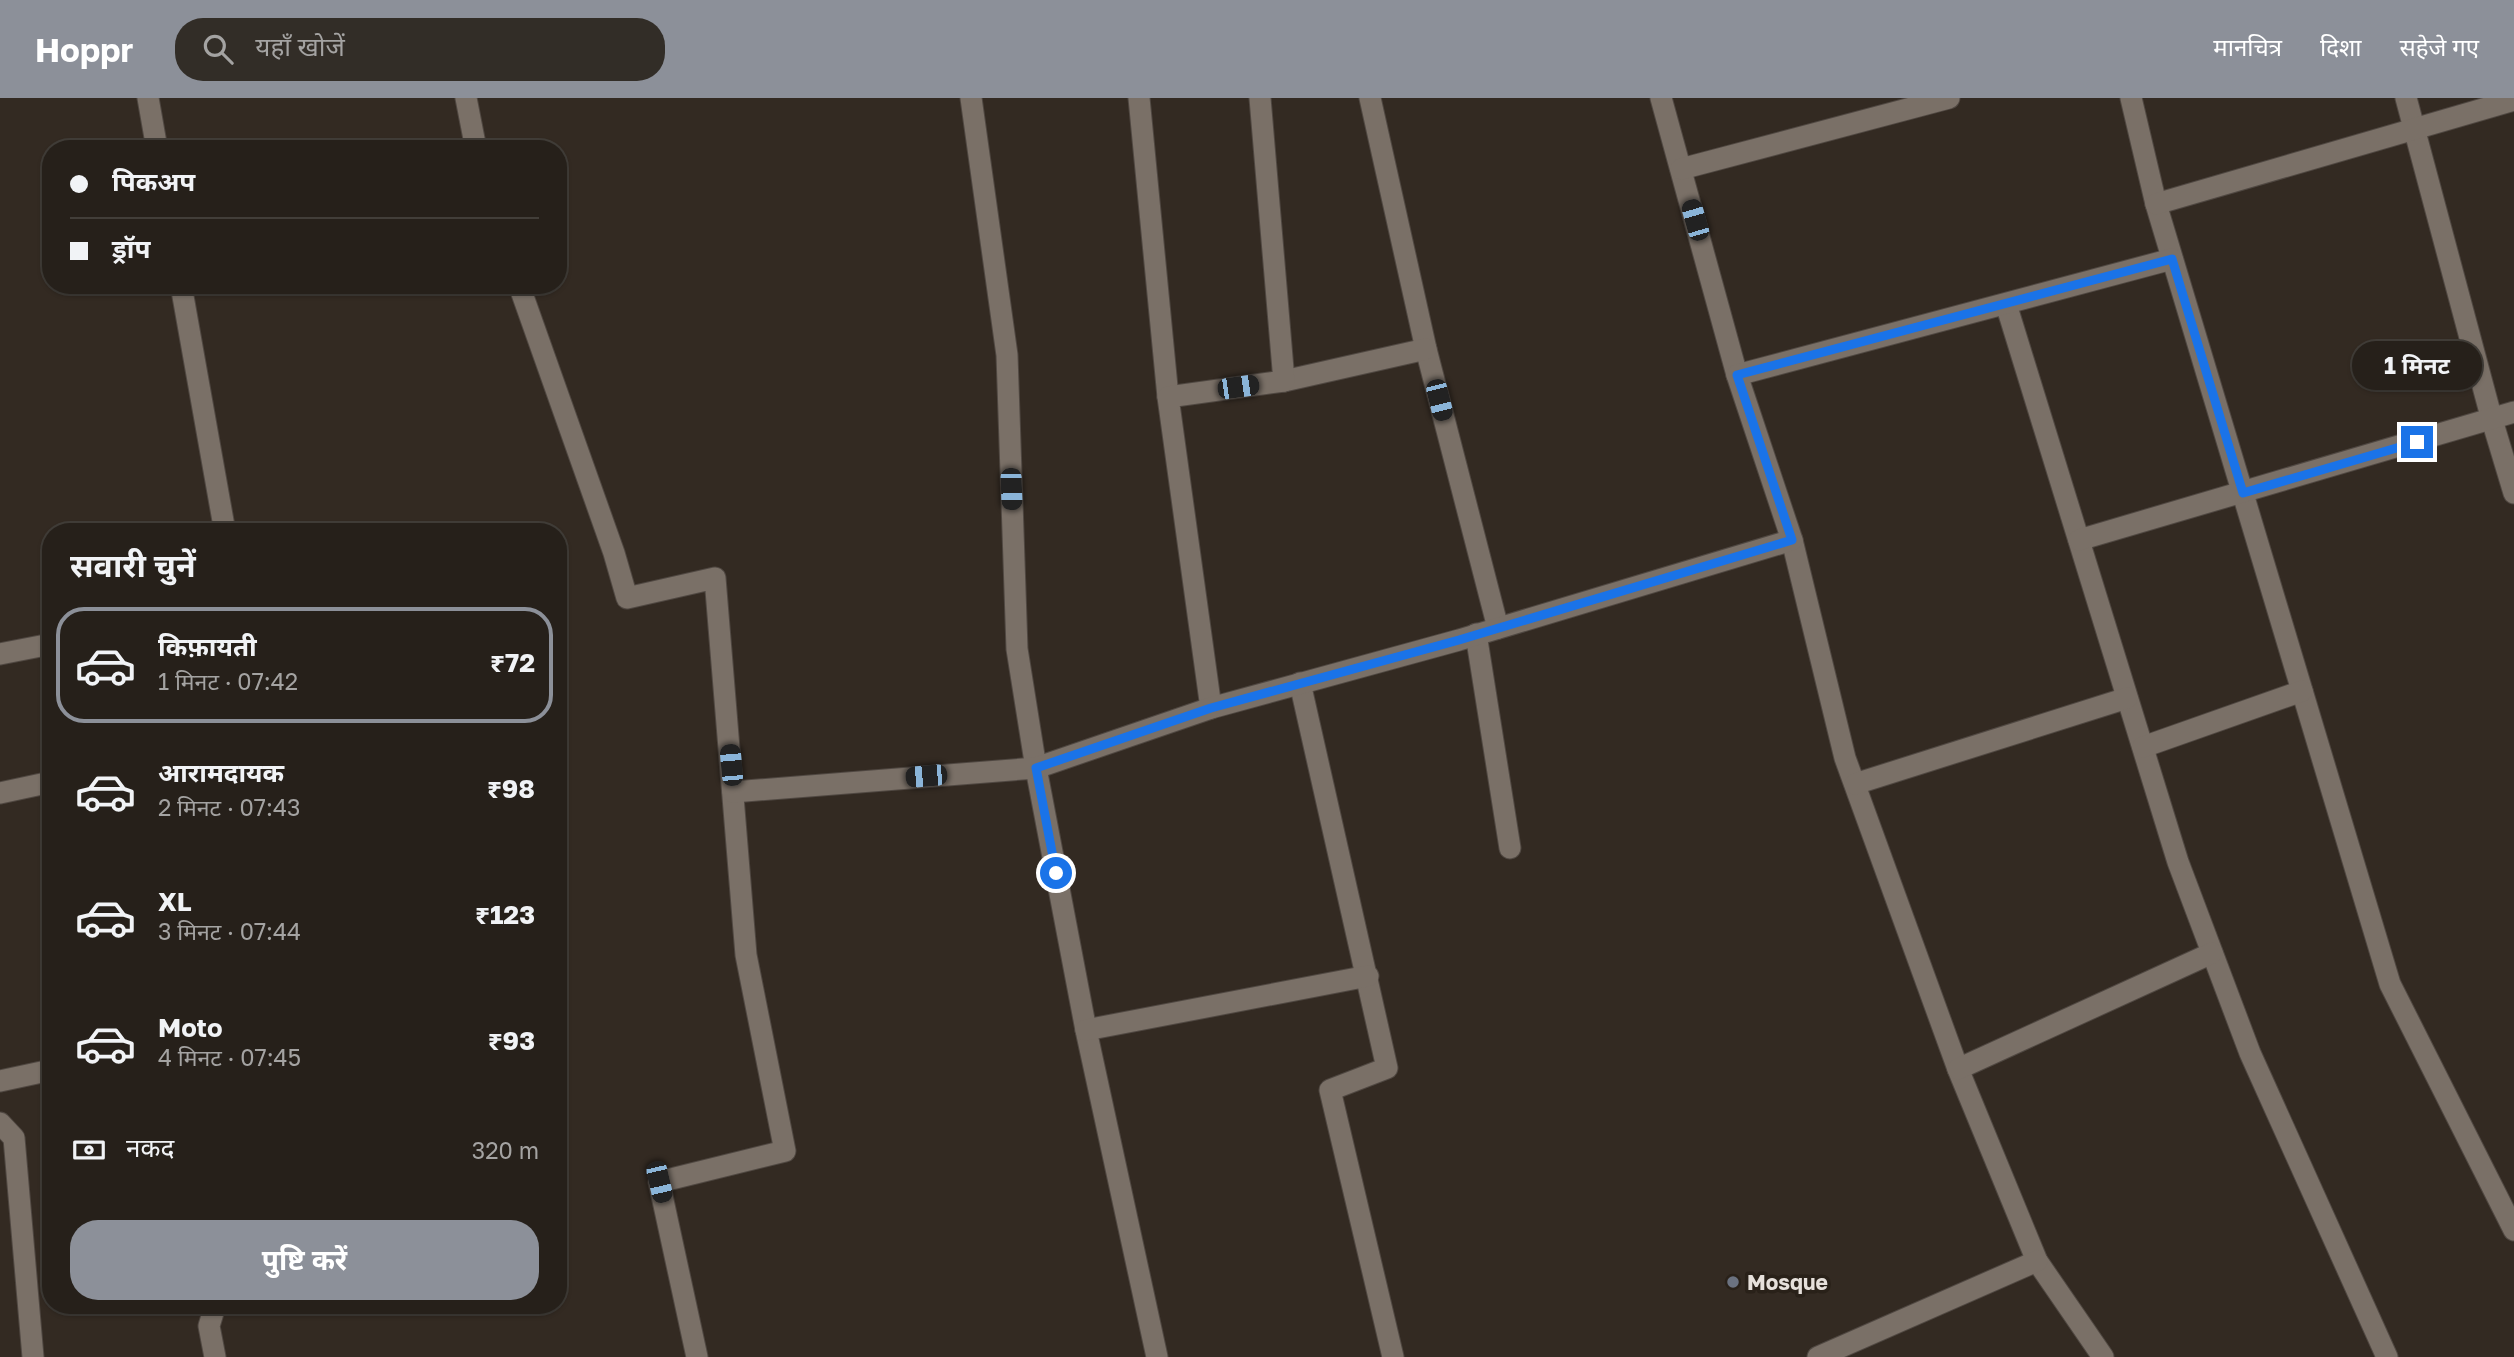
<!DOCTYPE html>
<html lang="hi">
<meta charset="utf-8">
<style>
body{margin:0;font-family:"Golos Text","Noto Sans Devanagari",sans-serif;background:#322d27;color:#f1f3f6;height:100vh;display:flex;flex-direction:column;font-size:26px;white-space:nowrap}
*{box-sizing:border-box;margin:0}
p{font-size:23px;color:#a4a3a2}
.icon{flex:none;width:38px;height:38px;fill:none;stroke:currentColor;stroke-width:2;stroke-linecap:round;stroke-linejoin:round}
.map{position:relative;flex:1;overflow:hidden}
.sheet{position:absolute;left:42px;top:425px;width:525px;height:791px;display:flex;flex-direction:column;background:#26201a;border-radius:28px;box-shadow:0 2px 5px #0004,0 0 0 2px #423e39}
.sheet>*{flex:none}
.hud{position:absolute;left:42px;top:42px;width:525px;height:154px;border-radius:28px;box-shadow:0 2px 5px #0004,0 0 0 2px #423e39;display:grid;align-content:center;height:154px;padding:0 28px;background:#26201a}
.end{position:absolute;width:32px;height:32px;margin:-16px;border:9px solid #1a73e8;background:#fff;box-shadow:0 0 0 4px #fff}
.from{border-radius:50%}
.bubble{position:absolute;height:49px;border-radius:24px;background:#26201a;box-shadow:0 2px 5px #0004,0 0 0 2px #423e39;font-size:23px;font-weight:700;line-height:49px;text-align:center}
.car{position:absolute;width:21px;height:42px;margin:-21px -10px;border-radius:9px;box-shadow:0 0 5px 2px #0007;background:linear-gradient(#222 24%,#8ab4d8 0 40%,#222 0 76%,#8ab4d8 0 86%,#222 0)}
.hud b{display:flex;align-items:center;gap:24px;height:66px;font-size:26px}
.hud b+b{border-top:2px solid #423e39}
.hud i{width:18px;height:18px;background:#f1f3f6}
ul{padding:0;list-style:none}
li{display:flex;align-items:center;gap:21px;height:116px;margin:0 14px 10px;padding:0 14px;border:4px solid transparent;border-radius:28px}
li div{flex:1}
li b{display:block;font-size:26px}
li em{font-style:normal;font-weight:700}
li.active{border-color:#8c9099}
li>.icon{width:63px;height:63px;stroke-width:1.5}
h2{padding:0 28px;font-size:32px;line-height:84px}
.pay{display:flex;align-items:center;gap:18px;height:77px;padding:0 28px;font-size:26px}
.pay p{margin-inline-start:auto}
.cta{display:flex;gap:14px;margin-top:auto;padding:14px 28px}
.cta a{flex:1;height:80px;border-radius:28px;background:#8c9099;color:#fff;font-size:28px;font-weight:700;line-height:80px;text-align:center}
header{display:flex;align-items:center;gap:42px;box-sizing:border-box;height:98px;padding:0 35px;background:#8c9099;color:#fff}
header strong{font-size:33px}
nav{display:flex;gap:38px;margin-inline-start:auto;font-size:24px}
.search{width:490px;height:63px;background:#322d27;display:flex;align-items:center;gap:18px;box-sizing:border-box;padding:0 24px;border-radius:28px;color:#a4a3a2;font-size:26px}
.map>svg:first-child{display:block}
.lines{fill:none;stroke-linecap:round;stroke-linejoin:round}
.minor-casing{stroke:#504842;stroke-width:23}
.minor{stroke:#7a7067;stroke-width:21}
.route{stroke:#1a73e8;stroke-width:9}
.worship-dot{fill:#6b7280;stroke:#292119;stroke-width:2.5}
.labels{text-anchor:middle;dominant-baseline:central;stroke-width:7;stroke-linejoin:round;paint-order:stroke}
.poi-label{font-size:21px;font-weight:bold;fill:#e6e0db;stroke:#292119;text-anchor:start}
</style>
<header>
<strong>Hoppr</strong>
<div class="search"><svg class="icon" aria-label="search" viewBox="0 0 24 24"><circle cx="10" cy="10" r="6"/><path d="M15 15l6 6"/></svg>यहाँ खोजें</div>
<nav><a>मानचित्र</a><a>दिशा</a><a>सहेजे गए</a></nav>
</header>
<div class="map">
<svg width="2514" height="1259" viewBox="0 0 2514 1259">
<rect width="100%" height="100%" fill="#332a22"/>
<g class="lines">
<defs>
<g id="minor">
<path d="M148 0 157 51"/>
<path d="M466 0 476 51"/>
<path d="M971 0 1007 257 1017 551 1036 670 1086 932 1157 1259"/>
<path d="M1139 0 1168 299"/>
<path d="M1370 0 1426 251 1498 530"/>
<path d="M1661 0 1737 277 1792 442 1845 660 1958 971 2037 1163 2103 1259"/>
<path d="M2131 0 2156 106 2390 886 2514 1132"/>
<path d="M2406 0 2492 322 2514 395"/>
<path d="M1681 71 1949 0"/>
<path d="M2156 106 2514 2"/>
<path d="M181 187 225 434"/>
<path d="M519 187 614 455 627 500 715 480 746 857 785 1053 659 1084 697 1259"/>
<path d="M2006 206 2178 764 2250 955 2387 1259"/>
<path d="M1737 277 2172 161"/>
<path d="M1284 283 1426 251"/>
<path d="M2079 442 2514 314"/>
<path d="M1476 536 1510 750"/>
<path d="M0 556 51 546"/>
<path d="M1300 585 1387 970 1330 992 1393 1259"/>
<path d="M1211 610 1168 299 1284 283 1260 0"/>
<path d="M2143 649 2302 593"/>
<path d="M1855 686 2127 600"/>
<path d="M733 694 1036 670 1211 610 1459 542 1792 442"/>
<path d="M0 695 51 684"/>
<path d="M1086 932 1368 878"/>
<path d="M1958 971 2212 855"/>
<path d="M0 983 51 972"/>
<path d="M0 1025 14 1040 33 1259"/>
<path d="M215 1259 209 1228 215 1208"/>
<path d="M1818 1259 2037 1163"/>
</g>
</defs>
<use href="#minor" class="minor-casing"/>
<use href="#minor" class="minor"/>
</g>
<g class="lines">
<path class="route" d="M1056 775 1036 670 1211 610 1459 542 1792 442 1737 277 2172 161 2243 395 2417 344"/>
</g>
<circle class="worship-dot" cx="1733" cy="1184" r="7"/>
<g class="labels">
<g class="poi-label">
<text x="1747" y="1184">Mosque</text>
</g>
</g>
</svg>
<i class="end from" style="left:1056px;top:775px"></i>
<i class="end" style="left:2417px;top:344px"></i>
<div class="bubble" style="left:2352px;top:243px;width:130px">1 मिनट</div>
<i class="car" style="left:1695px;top:122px;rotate:344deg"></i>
<i class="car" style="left:1238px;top:289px;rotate:82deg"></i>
<i class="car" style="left:1439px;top:302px;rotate:166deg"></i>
<i class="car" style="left:1011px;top:391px;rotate:178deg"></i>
<i class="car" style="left:731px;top:667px;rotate:355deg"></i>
<i class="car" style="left:926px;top:678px;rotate:265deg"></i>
<i class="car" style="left:659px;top:1084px;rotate:167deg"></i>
<div class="hud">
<b><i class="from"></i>पिकअप</b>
<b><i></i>ड्रॉप</b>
</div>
<section class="sheet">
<h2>सवारी चुनें</h2>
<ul>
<li class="active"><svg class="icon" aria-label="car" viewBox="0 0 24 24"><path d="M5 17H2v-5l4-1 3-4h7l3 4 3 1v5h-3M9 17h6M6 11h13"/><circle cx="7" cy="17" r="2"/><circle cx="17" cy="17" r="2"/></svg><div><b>किफ़ायती</b><p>1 मिनट · 07:42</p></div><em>₹72</em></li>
<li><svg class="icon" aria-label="car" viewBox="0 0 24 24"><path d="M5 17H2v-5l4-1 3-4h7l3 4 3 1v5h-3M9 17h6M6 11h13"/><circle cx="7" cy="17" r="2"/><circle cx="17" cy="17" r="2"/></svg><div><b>आरामदायक</b><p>2 मिनट · 07:43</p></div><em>₹98</em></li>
<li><svg class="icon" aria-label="car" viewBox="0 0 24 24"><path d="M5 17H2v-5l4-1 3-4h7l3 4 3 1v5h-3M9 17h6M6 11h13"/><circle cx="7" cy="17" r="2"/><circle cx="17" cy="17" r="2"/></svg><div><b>XL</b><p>3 मिनट · 07:44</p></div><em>₹123</em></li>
<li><svg class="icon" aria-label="car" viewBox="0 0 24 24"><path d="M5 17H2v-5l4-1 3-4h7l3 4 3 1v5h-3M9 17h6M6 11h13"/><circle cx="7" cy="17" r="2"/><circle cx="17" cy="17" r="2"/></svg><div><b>Moto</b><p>4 मिनट · 07:45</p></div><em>₹93</em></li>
</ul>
<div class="pay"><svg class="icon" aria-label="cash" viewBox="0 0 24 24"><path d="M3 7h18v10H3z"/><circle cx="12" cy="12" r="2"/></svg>नकद<p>320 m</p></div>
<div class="cta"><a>पुष्टि करें</a></div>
</section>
</div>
